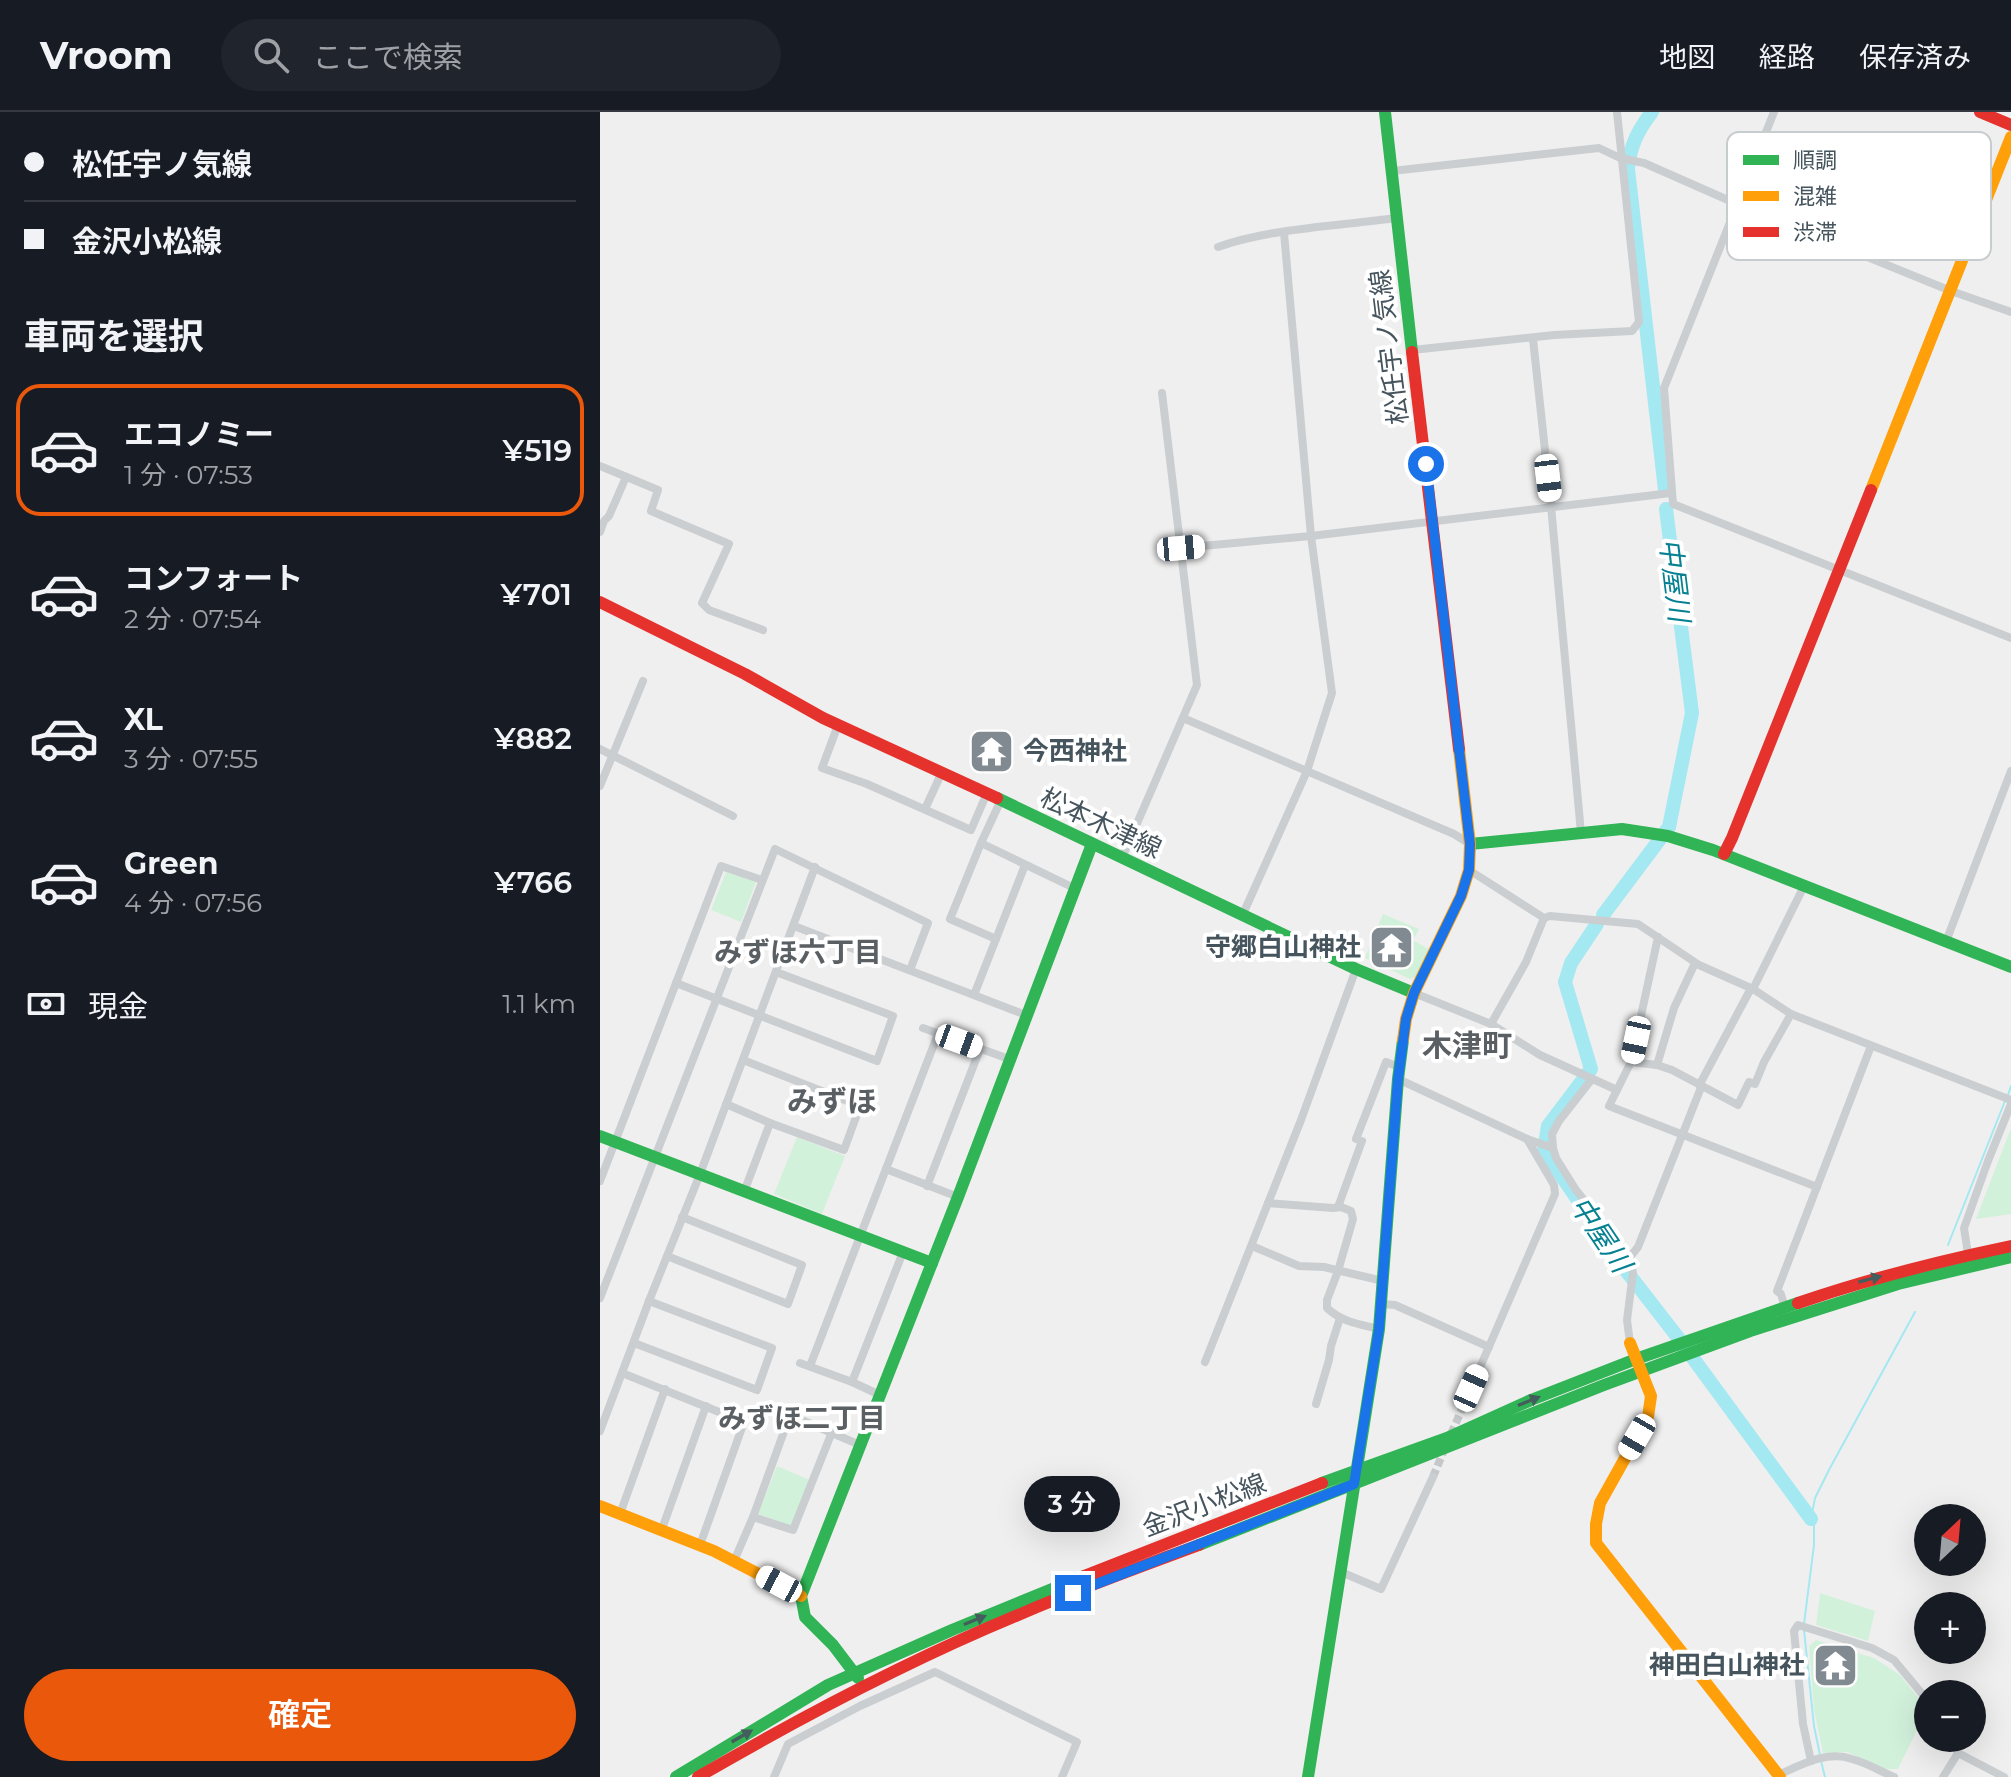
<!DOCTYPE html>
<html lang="ja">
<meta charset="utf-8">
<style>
body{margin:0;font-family:Montserrat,"Noto Sans JP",sans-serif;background:#20242c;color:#f1f3f6;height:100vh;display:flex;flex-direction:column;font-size:30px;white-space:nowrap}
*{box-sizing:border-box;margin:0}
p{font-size:26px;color:#9ea1a6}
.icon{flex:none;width:44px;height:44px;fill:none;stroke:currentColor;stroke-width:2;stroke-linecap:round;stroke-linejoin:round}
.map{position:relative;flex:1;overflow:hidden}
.sheet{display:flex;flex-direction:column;background:#171b24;width:600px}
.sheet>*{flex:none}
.banner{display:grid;align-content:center;height:176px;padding:0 24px;background:#171b24}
.needle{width:52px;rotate:26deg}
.buttons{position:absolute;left:1314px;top:1392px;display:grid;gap:16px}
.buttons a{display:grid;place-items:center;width:72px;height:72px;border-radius:50%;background:#171b24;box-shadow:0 8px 32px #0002;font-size:40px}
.end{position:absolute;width:36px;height:36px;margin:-18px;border:10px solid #1a73e8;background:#fff;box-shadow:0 0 0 4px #fff}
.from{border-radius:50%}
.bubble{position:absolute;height:56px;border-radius:28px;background:#171b24;box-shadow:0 8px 32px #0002;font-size:26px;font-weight:600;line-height:56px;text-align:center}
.car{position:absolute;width:24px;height:48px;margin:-24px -12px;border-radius:10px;box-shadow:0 0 6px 2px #0007;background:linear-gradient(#fff 24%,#345 0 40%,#fff 0 76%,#345 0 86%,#fff 0)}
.banner b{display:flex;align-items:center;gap:28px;height:76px;font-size:30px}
.banner b+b{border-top:2px solid #363941}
.banner i{width:20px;height:20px;background:#f1f3f6}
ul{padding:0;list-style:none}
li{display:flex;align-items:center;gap:24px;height:132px;margin:0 16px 12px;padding:0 8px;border:4px solid transparent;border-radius:24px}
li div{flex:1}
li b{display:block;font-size:30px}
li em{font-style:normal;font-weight:600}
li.on{border-color:#ea580c}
li>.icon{width:72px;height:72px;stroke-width:1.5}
h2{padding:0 24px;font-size:36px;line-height:96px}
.pay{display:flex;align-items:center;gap:20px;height:88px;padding:0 24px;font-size:30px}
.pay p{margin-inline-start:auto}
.primary-button{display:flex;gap:16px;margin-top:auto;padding:16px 24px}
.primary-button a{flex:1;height:92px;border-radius:48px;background:#ea580c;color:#fff;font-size:32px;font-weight:600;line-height:92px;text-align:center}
header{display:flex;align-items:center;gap:48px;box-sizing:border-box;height:112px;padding:0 40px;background:#171b24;border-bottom:2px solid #363941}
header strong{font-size:38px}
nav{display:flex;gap:44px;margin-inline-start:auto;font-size:28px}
.search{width:560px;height:72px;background:#20242c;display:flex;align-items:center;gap:20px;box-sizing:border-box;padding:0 28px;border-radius:44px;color:#9ea1a6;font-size:30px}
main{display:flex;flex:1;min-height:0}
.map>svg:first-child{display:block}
.green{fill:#d2f1db}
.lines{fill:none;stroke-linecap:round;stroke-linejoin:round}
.stream{stroke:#a4e8f1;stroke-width:2}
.river{stroke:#a4e8f1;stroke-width:14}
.street-tunnel{stroke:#c5c8ca;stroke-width:8;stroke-dasharray:8 4;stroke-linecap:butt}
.street{stroke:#caced0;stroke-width:8}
.fast{stroke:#30b455;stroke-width:12}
.slow{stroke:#ff9f0a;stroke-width:12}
.jam{stroke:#e5322d;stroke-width:12}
.oneway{fill:#435e5c}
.route{stroke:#1a73e8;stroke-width:10}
.labels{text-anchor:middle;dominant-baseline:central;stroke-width:8;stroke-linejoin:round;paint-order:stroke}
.street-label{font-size:26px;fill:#45545d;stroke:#fff}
.poi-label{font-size:26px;font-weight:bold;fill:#45545d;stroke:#fff;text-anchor:end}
.water-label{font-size:28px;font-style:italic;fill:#068192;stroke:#fff}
.neighbourhood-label{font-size:28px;font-weight:bold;fill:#5a5f63;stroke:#fff}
.quarter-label{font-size:30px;font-weight:bold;fill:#5a5f63;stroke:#fff}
.key{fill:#fff;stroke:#c7ccce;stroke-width:2}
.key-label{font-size:22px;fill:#45545d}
</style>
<header>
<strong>Vroom</strong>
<div class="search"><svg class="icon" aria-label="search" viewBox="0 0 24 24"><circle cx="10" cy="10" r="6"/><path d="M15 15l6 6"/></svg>ここで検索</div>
<nav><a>地図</a><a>経路</a><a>保存済み</a></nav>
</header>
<main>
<section class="sheet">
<div class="banner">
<b><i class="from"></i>松任宇ノ気線</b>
<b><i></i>金沢小松線</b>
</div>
<h2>車両を選択</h2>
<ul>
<li class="on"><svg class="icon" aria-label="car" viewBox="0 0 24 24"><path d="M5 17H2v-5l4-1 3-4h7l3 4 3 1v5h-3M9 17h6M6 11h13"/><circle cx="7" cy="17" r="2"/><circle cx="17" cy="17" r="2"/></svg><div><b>エコノミー</b><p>1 分 · 07:53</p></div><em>¥519</em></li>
<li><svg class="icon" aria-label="car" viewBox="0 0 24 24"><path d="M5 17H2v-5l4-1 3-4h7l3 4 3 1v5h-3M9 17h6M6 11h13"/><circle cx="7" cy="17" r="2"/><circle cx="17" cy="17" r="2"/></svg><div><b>コンフォート</b><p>2 分 · 07:54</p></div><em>¥701</em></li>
<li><svg class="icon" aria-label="car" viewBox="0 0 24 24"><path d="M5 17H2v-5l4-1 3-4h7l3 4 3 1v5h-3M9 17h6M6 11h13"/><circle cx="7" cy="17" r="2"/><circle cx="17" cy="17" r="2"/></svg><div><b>XL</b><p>3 分 · 07:55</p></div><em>¥882</em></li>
<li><svg class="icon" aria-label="car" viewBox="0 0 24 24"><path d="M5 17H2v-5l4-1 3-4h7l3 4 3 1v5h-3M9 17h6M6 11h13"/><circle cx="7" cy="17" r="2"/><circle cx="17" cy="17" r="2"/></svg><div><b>Green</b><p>4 分 · 07:56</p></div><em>¥766</em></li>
</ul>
<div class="pay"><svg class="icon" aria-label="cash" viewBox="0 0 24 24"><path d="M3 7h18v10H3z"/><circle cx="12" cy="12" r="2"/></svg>現金<p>1.1 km</p></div>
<div class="primary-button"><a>確定</a></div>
</section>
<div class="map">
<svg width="1411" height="1665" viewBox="0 0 1411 1665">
<rect width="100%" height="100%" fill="#f0efef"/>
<g class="green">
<path d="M126 760 156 770 141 810 111 798Z"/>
<path d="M783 802 819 817 813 828 830 838 819 863 810 867 765 846Z"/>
<path d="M1411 1016V1102L1376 1107Z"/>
<path d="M197 1025 245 1044 222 1102 174 1082Z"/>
<path d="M177 1354 210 1368 192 1414 158 1402Z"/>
<path d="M1220 1481 1275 1499 1268 1529 1216 1513Z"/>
<path d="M1216 1528 1274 1546 1300 1563 1328 1598V1619L1319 1614 1298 1657H1285L1247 1640 1223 1641 1214 1598 1209 1534Z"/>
</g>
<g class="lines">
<g class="stream">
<path d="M1408 983 1411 974"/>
<path d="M1348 1133 1405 989"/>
<path d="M1204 1512 1214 1433V1414L1211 1407 1215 1386 1230 1356 1315 1200"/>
<path d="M1204 1518 1214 1614 1220 1643"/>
<path d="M1221 1649 1225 1665"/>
</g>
<g class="river">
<path d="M1052 0C1038 18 1030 34 1028 57L1065 378"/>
<path d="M1003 803 1069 715 1092 601 1066 397"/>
<path d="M997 812 971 851 965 870 991 957 948 1014 944 1038 1024 1156 1076 1223 1211 1407"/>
</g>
<g class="street-tunnel">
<path d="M851 1322 862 1297"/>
<path d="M833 1365 844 1338"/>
</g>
<g class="street">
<path d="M1174 0 1064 276 1073 392 1411 526"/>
<path d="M792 59 999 36 1020 46 1044 51 1137 92 1351 179 1411 200"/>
<path d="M618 135C672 116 739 114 796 106"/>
<path d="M933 227 951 394 981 721"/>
<path d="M812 238 954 223 1032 219 1039 210 1017 0"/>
<path d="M0 354 58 378 51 399 129 432 102 491 109 498 163 518"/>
<path d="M0 420 4 409 9 404 26 365"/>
<path d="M581 436 711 424 1071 381"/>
<path d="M583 606 854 722 870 732"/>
<path d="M238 613 222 656 267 672 371 718 387 681"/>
<path d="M0 637 133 704"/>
<path d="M0 674 43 569"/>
<path d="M325 697 342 660"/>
<path d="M381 731 474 776"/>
<path d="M522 746 597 573 562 281"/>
<path d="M869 758 944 806 950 804 1038 812 1099 853 1153 877 1191 902 1411 988"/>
<path d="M643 802 707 659 732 581 711 424 684 121"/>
<path d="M194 814 426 903"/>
<path d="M396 827 350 807 381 731 401 688"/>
<path d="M1347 827 1411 659"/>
<path d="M76 871 277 949 293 904 176 860"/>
<path d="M814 881 891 912 940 943 1017 978 1031 950 1058 825"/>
<path d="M374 883 425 753"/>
<path d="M891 912 926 850 944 806"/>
<path d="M323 916 409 947"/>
<path d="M1031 950 1057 953 1074 896 1095 851"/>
<path d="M1057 953 1072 958 1138 993 1149 970 1155 972 1164 950 1191 902"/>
<path d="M798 967 927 1027 953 1036 956 1046 976 1078 1030 1145 1033 1161 1027 1208 1030 1231"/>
<path d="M1017 978 1009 994 1217 1075"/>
<path d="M126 992 170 1011 244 1038 260 994 143 948"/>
<path d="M756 1027 786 950 799 955"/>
<path d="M953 1036 952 1022 959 1009 992 967"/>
<path d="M286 1057 358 1085"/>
<path d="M0 1069 121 754 162 768"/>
<path d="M327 1074 380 937"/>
<path d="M144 1080 170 1011"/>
<path d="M668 1091 733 1096 741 1095 751 1099 753 1107 738 1159 727 1188V1196C742 1210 759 1212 779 1217"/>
<path d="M738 1095 762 1029"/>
<path d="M652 1134 699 1154 724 1155 783 1169"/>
<path d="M1368 1142 1364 1116 1388 1049 1411 992"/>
<path d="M67 1144 188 1192 202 1153 82 1105"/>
<path d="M1030 1145 1038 1135 1100 978 1101 970 1149 880 1153 877 1204 774"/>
<path d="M0 1186 175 737 328 811 310 858"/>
<path d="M781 1192 795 1193 889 1235"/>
<path d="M1185 1196 1181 1182 1177 1179 1271 934"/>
<path d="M34 1231 157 1278 172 1236 49 1189"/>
<path d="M605 1250 701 1008 756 857"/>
<path d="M200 1251 252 1270 280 1283"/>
<path d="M210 1254 338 922"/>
<path d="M22 1261 144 1310 100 1433"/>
<path d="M252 1270 303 1140"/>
<path d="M716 1292 729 1248 731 1234 740 1206"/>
<path d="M862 1297 955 1082 954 1073 927 1027"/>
<path d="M0 1319 49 1189 100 1062 215 755"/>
<path d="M20 1402 65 1277"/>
<path d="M153 1405 193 1418 232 1320"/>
<path d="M62 1417 106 1294"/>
<path d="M134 1449 153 1405 190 1303 260 1333"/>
<path d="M741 1460 781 1477 833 1365"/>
<path d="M1352 1626 1358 1641 1404 1665"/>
<path d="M1211 1649 1203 1612 1194 1519 1198 1513 1272 1536 1294 1548 1328 1589"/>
<path d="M1178 1663C1201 1653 1227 1638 1252 1647 1267 1651 1280 1659 1294 1665"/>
<path d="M174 1665 188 1632 260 1594 335 1560 477 1630 462 1665"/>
<path d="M1343 1665 1358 1641"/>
</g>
<g class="fast">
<path d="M785 0 812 240"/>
<path d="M397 686 756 857 814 881"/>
<path d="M870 732 1022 717 1068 724 1113 738 1411 855"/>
<path d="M0 1024 332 1151"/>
<path d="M722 1371 847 1326 931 1288 1036 1247 1198 1191"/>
<path d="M599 1433 1004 1273 1150 1219 1298 1172 1411 1145"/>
<path d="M258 1566 233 1533 205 1505 201 1484 358 1085 492 732"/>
<path d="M76 1665 228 1573 352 1518 484 1464"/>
<path d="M708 1665 779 1217 798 967 803 928"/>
</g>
<g class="slow">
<path d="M1271 378 1411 25"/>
<path d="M803 928 806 907 814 881 861 784 869 758 870 732 859 637"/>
<path d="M1030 1231 1051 1284 1048 1305 1000 1391 996 1412V1431L1180 1665"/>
<path d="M0 1394 114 1439 201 1484"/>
</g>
<g class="jam">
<path d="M1380 0 1411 13"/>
<path d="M812 240 859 637"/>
<path d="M0 490 145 562 223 606 397 686"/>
<path d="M1124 742 1132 726 1271 378"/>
<path d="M1198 1191C1268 1167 1339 1149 1411 1134"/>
<path d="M484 1464 722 1371"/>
<path d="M98 1665C203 1604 311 1547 423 1501 481 1476 540 1455 599 1433"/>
</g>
</g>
<defs><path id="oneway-solid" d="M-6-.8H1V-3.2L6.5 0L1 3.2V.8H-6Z" transform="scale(2)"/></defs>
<g class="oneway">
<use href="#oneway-solid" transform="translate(1270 1167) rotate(-15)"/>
<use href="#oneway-solid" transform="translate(929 1289) rotate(-22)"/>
<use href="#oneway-solid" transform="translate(375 1508) rotate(-22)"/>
<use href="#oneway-solid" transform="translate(142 1624) rotate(-30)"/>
</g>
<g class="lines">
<path class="route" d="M473 1481 754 1372 779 1217 798 967 806 907 814 881 861 784 869 758 870 732 826 352"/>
</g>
<defs>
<symbol id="temple-square" viewBox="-11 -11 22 22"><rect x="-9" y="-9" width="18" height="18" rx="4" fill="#818a90" stroke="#fff"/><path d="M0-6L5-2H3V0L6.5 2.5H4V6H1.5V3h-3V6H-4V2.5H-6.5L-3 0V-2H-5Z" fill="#fff"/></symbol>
</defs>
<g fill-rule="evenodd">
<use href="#temple-square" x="366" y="614" width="51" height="51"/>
<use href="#temple-square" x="766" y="810" width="51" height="51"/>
<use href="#temple-square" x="1210" y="1528" width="51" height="51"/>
</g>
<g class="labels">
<g class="street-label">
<text transform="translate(789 235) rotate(-97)">松任宇ノ気線</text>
<text transform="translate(501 711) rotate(25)">松本木津線</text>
<text transform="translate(604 1393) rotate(-21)">金沢小松線</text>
</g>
<g class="poi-label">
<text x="423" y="639" text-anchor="start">今西神社</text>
<text x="761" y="835">守郷白山神社</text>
<text x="1205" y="1553">神田白山神社</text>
</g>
<g class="water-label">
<text transform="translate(1075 468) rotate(83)">中屋川</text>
<text transform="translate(1001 1122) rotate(56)">中屋川</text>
</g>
<g class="neighbourhood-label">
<text x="198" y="840">みずほ六丁目</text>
<text x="202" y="1306">みずほ二丁目</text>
</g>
<g class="quarter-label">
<text x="867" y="933">木津町</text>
<text x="232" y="989">みずほ</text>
</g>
</g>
<rect x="1127" y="20" width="264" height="128" rx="12" class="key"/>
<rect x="1143" y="43" width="36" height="10" fill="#30b455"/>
<rect x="1143" y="79" width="36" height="10" fill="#ff9f0a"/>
<rect x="1143" y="115" width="36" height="10" fill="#e5322d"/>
<g class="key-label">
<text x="1193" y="56">順調</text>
<text x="1193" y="92">混雑</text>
<text x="1193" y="128">渋滞</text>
</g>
</svg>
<div class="buttons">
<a><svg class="needle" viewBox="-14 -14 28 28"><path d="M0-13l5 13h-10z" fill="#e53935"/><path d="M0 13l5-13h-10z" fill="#9ea1a6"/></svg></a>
<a>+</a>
<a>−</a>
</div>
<i class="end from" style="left:826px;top:352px"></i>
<i class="end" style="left:473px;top:1481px"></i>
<div class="bubble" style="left:424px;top:1364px;width:96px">3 分</div>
<i class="car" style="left:948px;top:366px;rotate:173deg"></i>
<i class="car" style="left:581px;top:436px;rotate:85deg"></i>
<i class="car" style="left:1036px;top:928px;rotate:192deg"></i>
<i class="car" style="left:359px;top:929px;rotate:110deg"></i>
<i class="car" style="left:871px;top:1276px;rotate:24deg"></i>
<i class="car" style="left:1037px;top:1325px;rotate:210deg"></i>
<i class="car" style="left:179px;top:1472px;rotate:298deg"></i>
</div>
</main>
